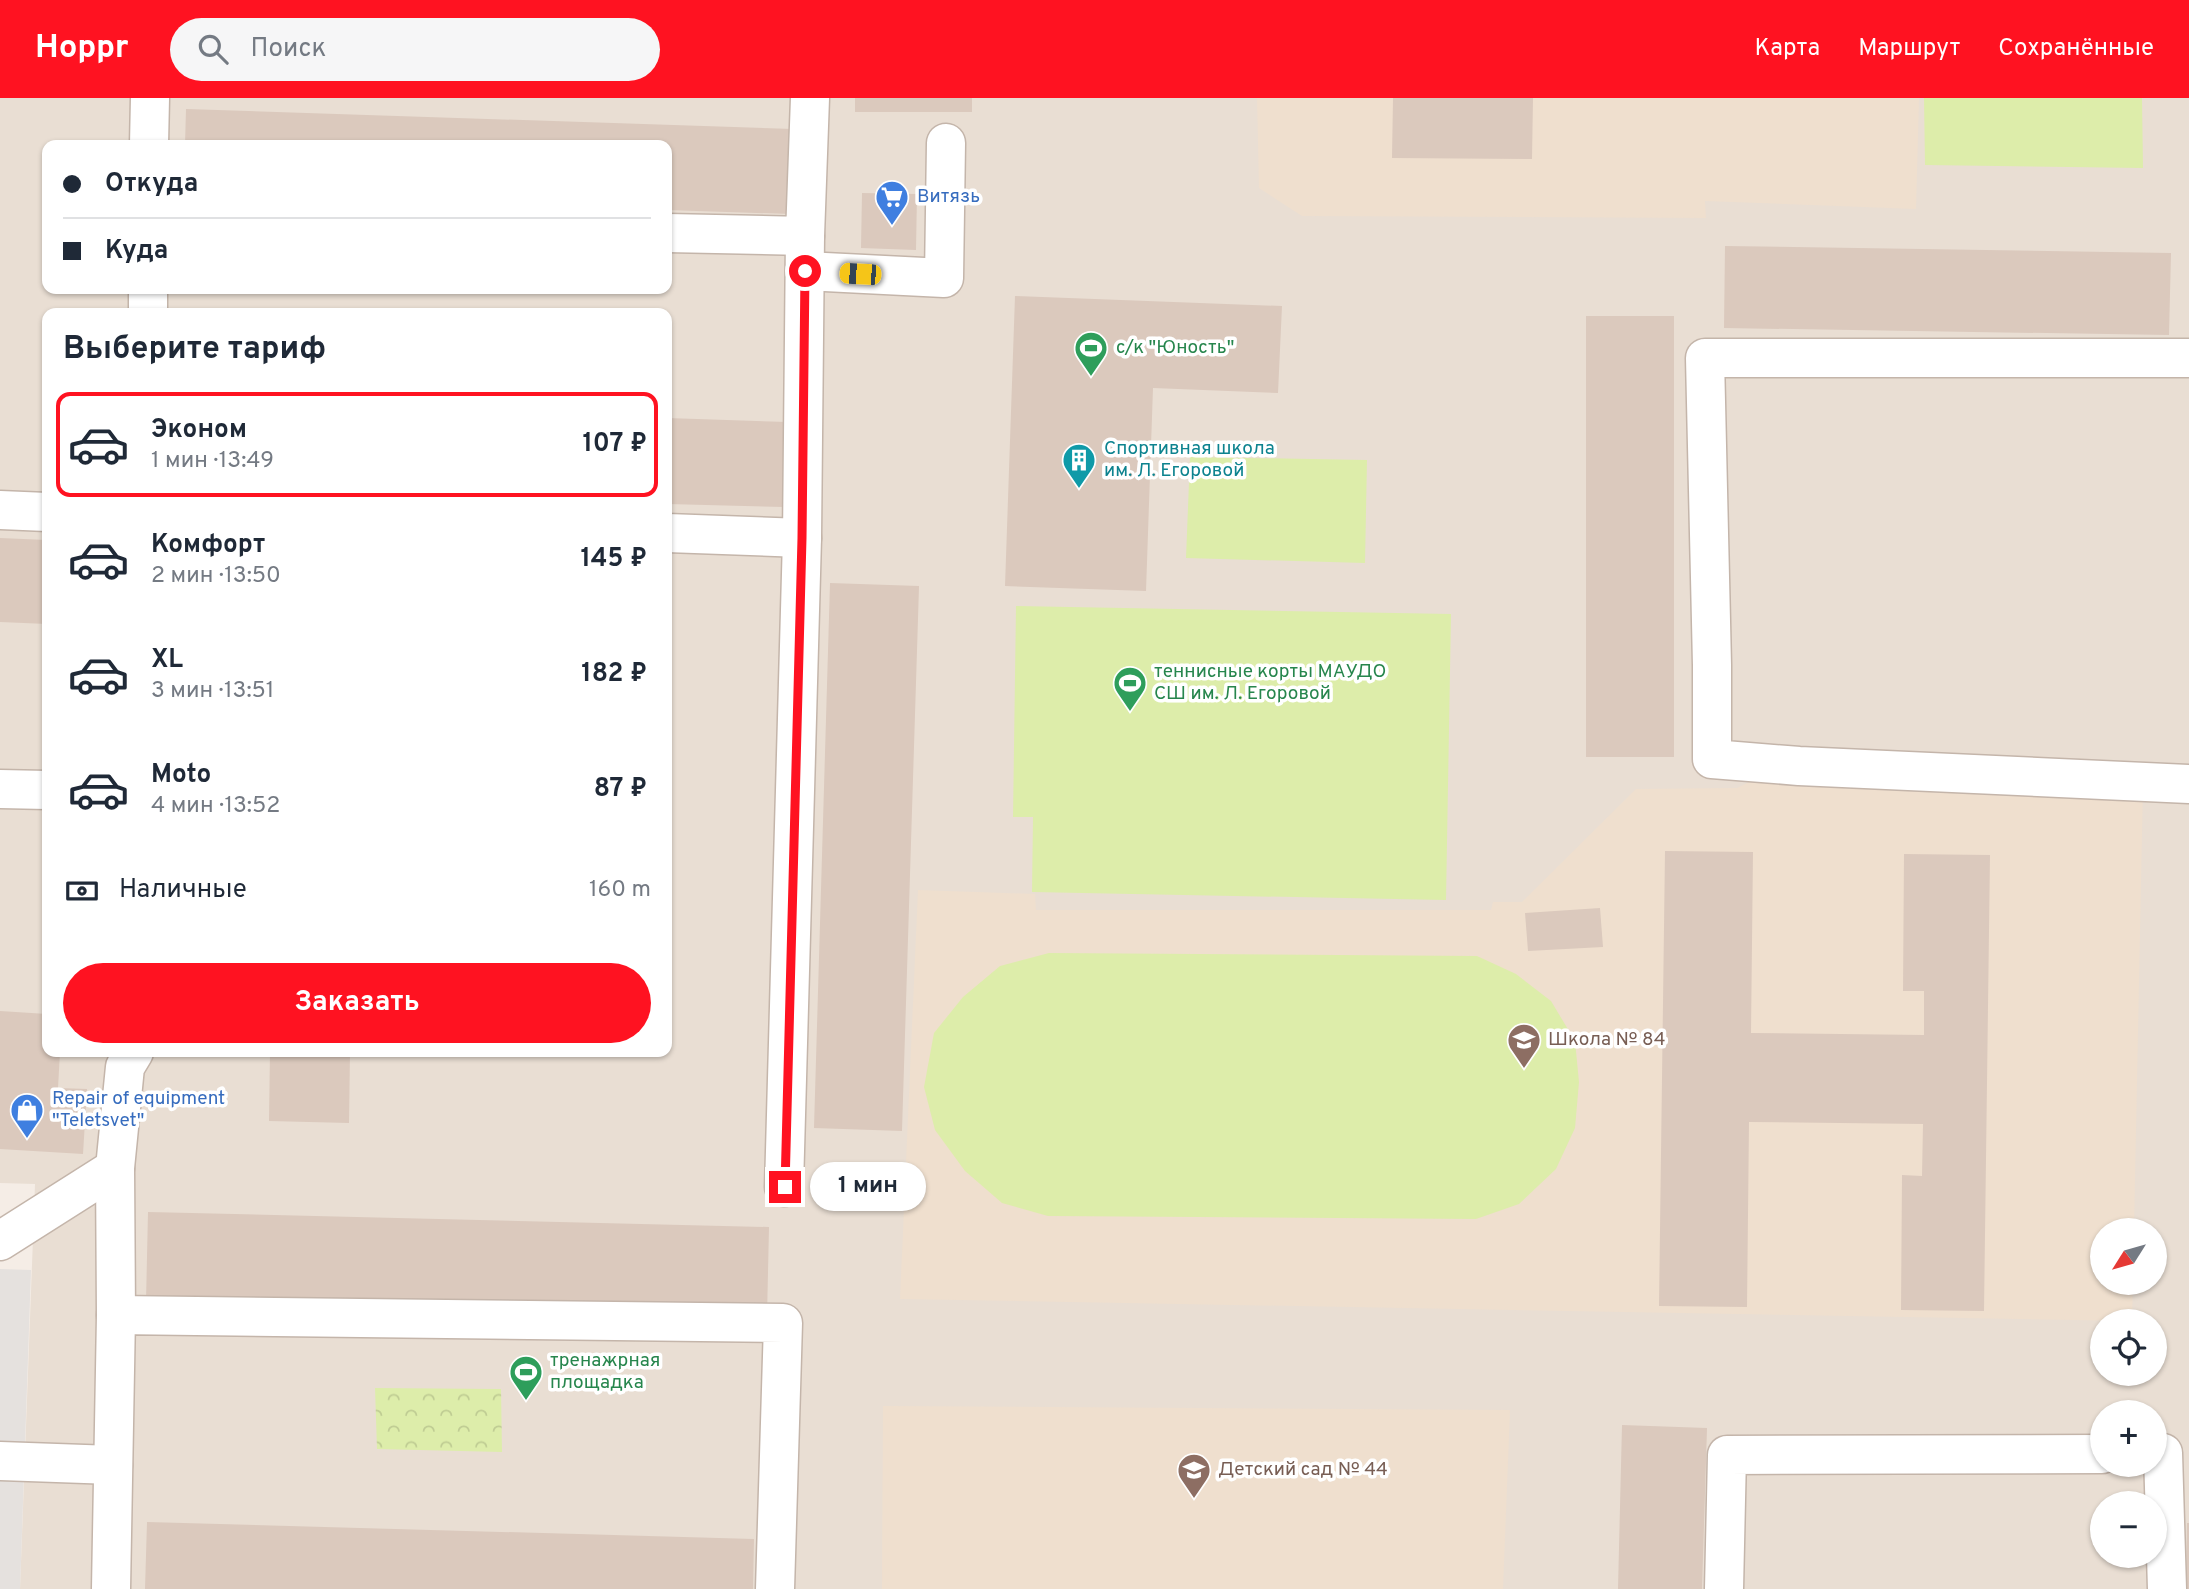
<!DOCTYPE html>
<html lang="ru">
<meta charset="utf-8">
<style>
body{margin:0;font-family:Overpass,sans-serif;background:#f6f6f7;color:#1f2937;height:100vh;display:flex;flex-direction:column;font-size:26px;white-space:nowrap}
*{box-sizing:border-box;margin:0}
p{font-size:23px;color:#747a83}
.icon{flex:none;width:38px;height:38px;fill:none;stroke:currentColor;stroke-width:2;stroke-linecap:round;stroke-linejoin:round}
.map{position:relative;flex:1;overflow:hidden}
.panel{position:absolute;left:42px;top:210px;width:630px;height:749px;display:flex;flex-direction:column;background:#fff;border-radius:14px;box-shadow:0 2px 5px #0004}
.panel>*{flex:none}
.guide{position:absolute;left:42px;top:42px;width:630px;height:154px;border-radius:14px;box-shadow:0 2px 5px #0004;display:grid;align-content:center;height:154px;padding:0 21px;background:#fff}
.needle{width:46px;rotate:233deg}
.tools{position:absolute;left:2090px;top:1120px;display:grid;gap:14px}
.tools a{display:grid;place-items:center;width:77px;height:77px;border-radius:50%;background:#fff;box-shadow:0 2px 5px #0004;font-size:35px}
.end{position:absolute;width:32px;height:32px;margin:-16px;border:9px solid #ff1221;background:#fff;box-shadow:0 0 0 4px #fff}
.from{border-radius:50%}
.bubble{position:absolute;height:49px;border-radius:24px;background:#fff;box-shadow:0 2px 5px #0004;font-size:23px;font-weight:700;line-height:49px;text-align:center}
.car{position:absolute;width:21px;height:42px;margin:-21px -10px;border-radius:9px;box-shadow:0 0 5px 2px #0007;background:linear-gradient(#f5c518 24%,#345 0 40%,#f5c518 0 76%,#345 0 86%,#f5c518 0)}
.guide b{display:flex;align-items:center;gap:24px;height:66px;font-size:26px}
.guide b+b{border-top:2px solid #e0e1e3}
.guide i{width:18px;height:18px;background:#1f2937}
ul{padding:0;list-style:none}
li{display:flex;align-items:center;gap:21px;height:105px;margin:0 14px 10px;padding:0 7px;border:4px solid transparent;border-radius:14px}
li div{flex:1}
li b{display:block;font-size:26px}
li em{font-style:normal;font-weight:700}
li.on{border-color:#ff1221}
li>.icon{width:63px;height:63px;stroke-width:1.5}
h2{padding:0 21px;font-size:32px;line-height:84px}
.pay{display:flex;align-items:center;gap:18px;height:77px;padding:0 21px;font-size:26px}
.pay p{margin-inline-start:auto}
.cta{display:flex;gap:14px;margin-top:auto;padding:14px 21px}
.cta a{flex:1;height:80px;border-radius:42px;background:#ff1221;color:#fff;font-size:28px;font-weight:700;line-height:80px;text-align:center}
header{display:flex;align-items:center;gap:42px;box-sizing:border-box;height:98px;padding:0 35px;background:#ff1221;color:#fff}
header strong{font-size:33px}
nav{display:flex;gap:38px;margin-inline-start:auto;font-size:24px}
.search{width:490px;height:63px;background:#f6f6f7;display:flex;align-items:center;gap:18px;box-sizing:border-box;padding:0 24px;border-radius:38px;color:#747a83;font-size:26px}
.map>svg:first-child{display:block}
.residential{fill:#e9ded3;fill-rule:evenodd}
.education{fill:#efdfce}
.grass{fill:#ddedaa}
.forest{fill:url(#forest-crowns)}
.parking{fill:#e5e1de}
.building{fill:#dbc9bd}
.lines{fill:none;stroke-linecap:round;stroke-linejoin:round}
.minor-casing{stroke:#c4b5aa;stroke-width:41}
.minor{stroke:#fff;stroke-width:38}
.route{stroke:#ff1221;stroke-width:9}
.labels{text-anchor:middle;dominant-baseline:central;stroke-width:7;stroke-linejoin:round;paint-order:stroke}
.shop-label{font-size:19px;fill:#366cbe;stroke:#fff;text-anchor:start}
.leisure-label{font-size:19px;fill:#27864d;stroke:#fff;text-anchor:start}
.culture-label{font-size:19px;fill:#0d838f;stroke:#fff;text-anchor:start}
.education-label{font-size:19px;fill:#785e54;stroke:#fff;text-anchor:start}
</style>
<header>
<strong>Hoppr</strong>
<div class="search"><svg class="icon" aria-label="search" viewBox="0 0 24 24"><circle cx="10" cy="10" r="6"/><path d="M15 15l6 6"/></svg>Поиск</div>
<nav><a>Карта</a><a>Маршрут</a><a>Сохранённые</a></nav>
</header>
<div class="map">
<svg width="2189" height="1491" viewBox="0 0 2189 1491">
<defs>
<pattern id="forest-crowns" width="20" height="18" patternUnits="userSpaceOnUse" patternTransform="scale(1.75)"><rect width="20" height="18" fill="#ddedaa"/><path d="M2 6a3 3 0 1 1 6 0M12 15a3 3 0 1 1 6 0" fill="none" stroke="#bfcc93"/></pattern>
</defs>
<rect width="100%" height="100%" fill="#f5ede6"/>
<path class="residential" d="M0 0H2189V1491H20L35 1086 0 1085ZM47 47H667V191H47ZM47 215H667V954H47ZM2102 1132H2154V1185H2102ZM2102 1223H2154V1276H2102ZM2102 1314H2154V1367H2102ZM2102 1405H2154V1458H2102Z"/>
<g class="education">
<path d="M1257 0H1919L1916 111 1705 103 1706 120 1302 118 1259 90Z"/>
<path d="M1772 673 2143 686 2134 1132H2102V1185H2133L2132 1223 900 1201 918 792 1035 796 1036 812H1491L1493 804H1522L1636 691 1737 690Z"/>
<path d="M883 1308 1510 1312 1503 1491H882Z"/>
</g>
<g class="grass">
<path d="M1924 0H2142L2143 70 1925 67Z"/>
<path d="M1190 359 1367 362 1365 465 1186 460Z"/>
<path d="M1016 508 1451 516 1446 802 1032 794 1033 719H1013Z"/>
<path d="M1049 855 1477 858 1516 876 1551 903 1575 943 1579 984 1575 1030 1556 1071 1519 1106 1476 1121 1048 1118 1002 1105 965 1073 935 1032 924 989 934 935 963 899 1000 868Z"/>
</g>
<path class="forest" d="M375 1290 501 1291 502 1354 377 1351Z"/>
<path class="parking" d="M0 1171 31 1172 20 1491H0Z"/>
<g class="building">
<rect x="855" y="0" width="117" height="14"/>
<path d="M1393 0H1533L1532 61 1392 60Z"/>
<path d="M186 11 793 31 791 116 667 112V47H185Z"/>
<path d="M862 95 917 96 916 152 861 150Z"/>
<path d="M1725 148 2171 155 2169 237 1724 230Z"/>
<path d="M1015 198 1282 208 1278 295 1153 290 1146 493 1005 488Z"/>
<rect x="1586" y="218" width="88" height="441"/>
<path d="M667 320 787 324 784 409 667 406Z"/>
<path d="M0 440 47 442V526L0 524Z"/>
<path d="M830 485 919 488 902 1033 814 1030Z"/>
<path d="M1665 753 1753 754 1751 935 1924 937V893H1903L1904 756 1990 757 1984 1213 1901 1212 1902 1077 1922 1078 1923 1026 1749 1024 1747 1209 1659 1208Z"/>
<path d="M1600 810 1603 849 1528 853 1525 815Z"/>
<path d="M0 913 47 916V954H60L58 990 87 991 83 1056 0 1051Z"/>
<path d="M270 954H350L349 1025 269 1023Z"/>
<path d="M148 1114 769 1129 767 1219 146 1204Z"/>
<path d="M1622 1327 1707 1330 1702 1491H1618Z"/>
<path d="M147 1424 754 1441 753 1491H145Z"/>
<path d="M2187 1425H2189V1491H2186Z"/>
</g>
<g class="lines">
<defs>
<g id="minor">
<path d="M149 47 150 0"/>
<path d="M667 135 805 138 810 0"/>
<path d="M805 173 944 180 946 45"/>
<path d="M148 191V215"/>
<path d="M2189 260H1705L1712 567V661L1799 668 2189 686"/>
<path d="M0 412 47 414"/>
<path d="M667 435 802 440"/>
<path d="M0 691 47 692"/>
<path d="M115 1070 116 1217"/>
<path d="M784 1089 802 440 805 138"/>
<path d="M0 1143 115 1070 125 969 134 954"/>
<path d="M2154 1355H2163L2167 1491"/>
<path d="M0 1363 113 1367"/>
<path d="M111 1491 116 1217 783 1225 775 1491"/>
<path d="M1724 1491 1727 1357 2102 1356"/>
</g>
</defs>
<use href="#minor" class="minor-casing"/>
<use href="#minor" class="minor"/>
</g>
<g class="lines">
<path class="route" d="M785 1089 802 440 805 173"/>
</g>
<defs>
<symbol id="supermarket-pin" viewBox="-11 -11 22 30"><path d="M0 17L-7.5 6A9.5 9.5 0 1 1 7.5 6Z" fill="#3f7fe0" stroke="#fff"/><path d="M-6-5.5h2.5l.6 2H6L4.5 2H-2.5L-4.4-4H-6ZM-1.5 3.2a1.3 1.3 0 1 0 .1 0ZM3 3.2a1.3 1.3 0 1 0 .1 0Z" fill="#fff"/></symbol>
<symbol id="stadium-pin" viewBox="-11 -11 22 30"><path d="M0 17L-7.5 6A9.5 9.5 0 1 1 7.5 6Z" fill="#2e9e5b" stroke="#fff"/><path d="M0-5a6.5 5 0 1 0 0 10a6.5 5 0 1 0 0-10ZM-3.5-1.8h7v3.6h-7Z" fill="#fff"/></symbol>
<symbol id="building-pin" viewBox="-11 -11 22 30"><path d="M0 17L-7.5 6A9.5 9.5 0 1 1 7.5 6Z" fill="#0f9aa8" stroke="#fff"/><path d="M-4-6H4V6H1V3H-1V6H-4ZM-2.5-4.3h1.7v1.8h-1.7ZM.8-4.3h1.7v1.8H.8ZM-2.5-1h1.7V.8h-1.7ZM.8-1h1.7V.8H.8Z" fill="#fff"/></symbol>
<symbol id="school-pin" viewBox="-11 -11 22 30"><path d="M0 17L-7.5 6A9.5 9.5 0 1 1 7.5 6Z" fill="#8d6e63" stroke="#fff"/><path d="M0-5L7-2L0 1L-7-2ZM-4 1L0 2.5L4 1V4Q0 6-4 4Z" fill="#fff"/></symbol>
<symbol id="shop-pin" viewBox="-11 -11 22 30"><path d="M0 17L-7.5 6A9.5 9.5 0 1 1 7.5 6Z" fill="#3f7fe0" stroke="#fff"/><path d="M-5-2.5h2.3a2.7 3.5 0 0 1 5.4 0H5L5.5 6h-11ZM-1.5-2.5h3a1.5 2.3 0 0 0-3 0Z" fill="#fff"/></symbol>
</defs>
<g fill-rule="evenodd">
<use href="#supermarket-pin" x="873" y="80" width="38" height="52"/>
<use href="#stadium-pin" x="1072" y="231" width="38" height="52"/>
<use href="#building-pin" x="1060" y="343" width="38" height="52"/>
<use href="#stadium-pin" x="1111" y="566" width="38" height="52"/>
<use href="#school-pin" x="1505" y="923" width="38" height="52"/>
<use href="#shop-pin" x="8" y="993" width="38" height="52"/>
<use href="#stadium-pin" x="507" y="1255" width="38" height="52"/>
<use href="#school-pin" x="1175" y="1353" width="38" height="52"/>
</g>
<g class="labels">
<g class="shop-label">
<text x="917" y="99">Витязь</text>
<text x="52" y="1001">Repair of equipment<tspan x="52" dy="22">"Teletsvet"</tspan></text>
</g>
<g class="leisure-label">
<text x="1116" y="250">с/к "Юность"</text>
<text x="1154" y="574">теннисные корты МАУДО<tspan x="1154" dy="22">СШ им. Л. Егоровой</tspan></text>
<text x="550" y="1263">тренажрная<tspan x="550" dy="22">площадка</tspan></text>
</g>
<g class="culture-label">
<text x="1104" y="351">Спортивная школа<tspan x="1104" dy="22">им. Л. Егоровой</tspan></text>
</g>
<g class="education-label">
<text x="1548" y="942">Школа № 84</text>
<text x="1218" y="1372">Детский сад № 44</text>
</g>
</g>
</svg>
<div class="tools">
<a><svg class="needle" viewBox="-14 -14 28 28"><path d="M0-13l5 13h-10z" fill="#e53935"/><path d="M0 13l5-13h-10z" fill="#747a83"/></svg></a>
<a><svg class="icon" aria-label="locate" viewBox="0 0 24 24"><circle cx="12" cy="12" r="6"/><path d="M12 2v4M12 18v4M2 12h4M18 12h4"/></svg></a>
<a>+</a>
<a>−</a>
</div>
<i class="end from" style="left:805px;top:173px"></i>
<i class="end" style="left:785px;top:1089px"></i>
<div class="bubble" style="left:810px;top:1064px;width:116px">1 мин</div>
<i class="car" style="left:860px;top:176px;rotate:273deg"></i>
<div class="guide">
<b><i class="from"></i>Откуда</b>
<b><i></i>Куда</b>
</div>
<section class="panel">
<h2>Выберите тариф</h2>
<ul>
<li class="on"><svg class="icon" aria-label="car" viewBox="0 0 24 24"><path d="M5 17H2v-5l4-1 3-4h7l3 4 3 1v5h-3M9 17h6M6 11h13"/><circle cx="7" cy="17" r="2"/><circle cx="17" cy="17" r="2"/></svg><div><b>Эконом</b><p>1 мин · 13:49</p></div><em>107 ₽</em></li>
<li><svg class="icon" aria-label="car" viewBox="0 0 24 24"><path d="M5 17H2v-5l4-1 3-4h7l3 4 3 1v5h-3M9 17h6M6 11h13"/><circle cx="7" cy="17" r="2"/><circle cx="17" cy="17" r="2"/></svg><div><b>Комфорт</b><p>2 мин · 13:50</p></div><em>145 ₽</em></li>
<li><svg class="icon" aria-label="car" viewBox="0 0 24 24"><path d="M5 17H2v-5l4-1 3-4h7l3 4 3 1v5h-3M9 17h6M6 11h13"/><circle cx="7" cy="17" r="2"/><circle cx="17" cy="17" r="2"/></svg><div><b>XL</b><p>3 мин · 13:51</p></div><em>182 ₽</em></li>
<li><svg class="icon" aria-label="car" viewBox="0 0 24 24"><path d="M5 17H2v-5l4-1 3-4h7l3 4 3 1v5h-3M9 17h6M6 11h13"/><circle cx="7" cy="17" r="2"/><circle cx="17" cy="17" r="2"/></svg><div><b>Moto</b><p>4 мин · 13:52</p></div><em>87 ₽</em></li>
</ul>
<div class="pay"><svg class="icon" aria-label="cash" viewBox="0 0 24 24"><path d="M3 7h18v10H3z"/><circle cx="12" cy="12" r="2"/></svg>Наличные<p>160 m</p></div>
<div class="cta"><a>Заказать</a></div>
</section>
</div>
